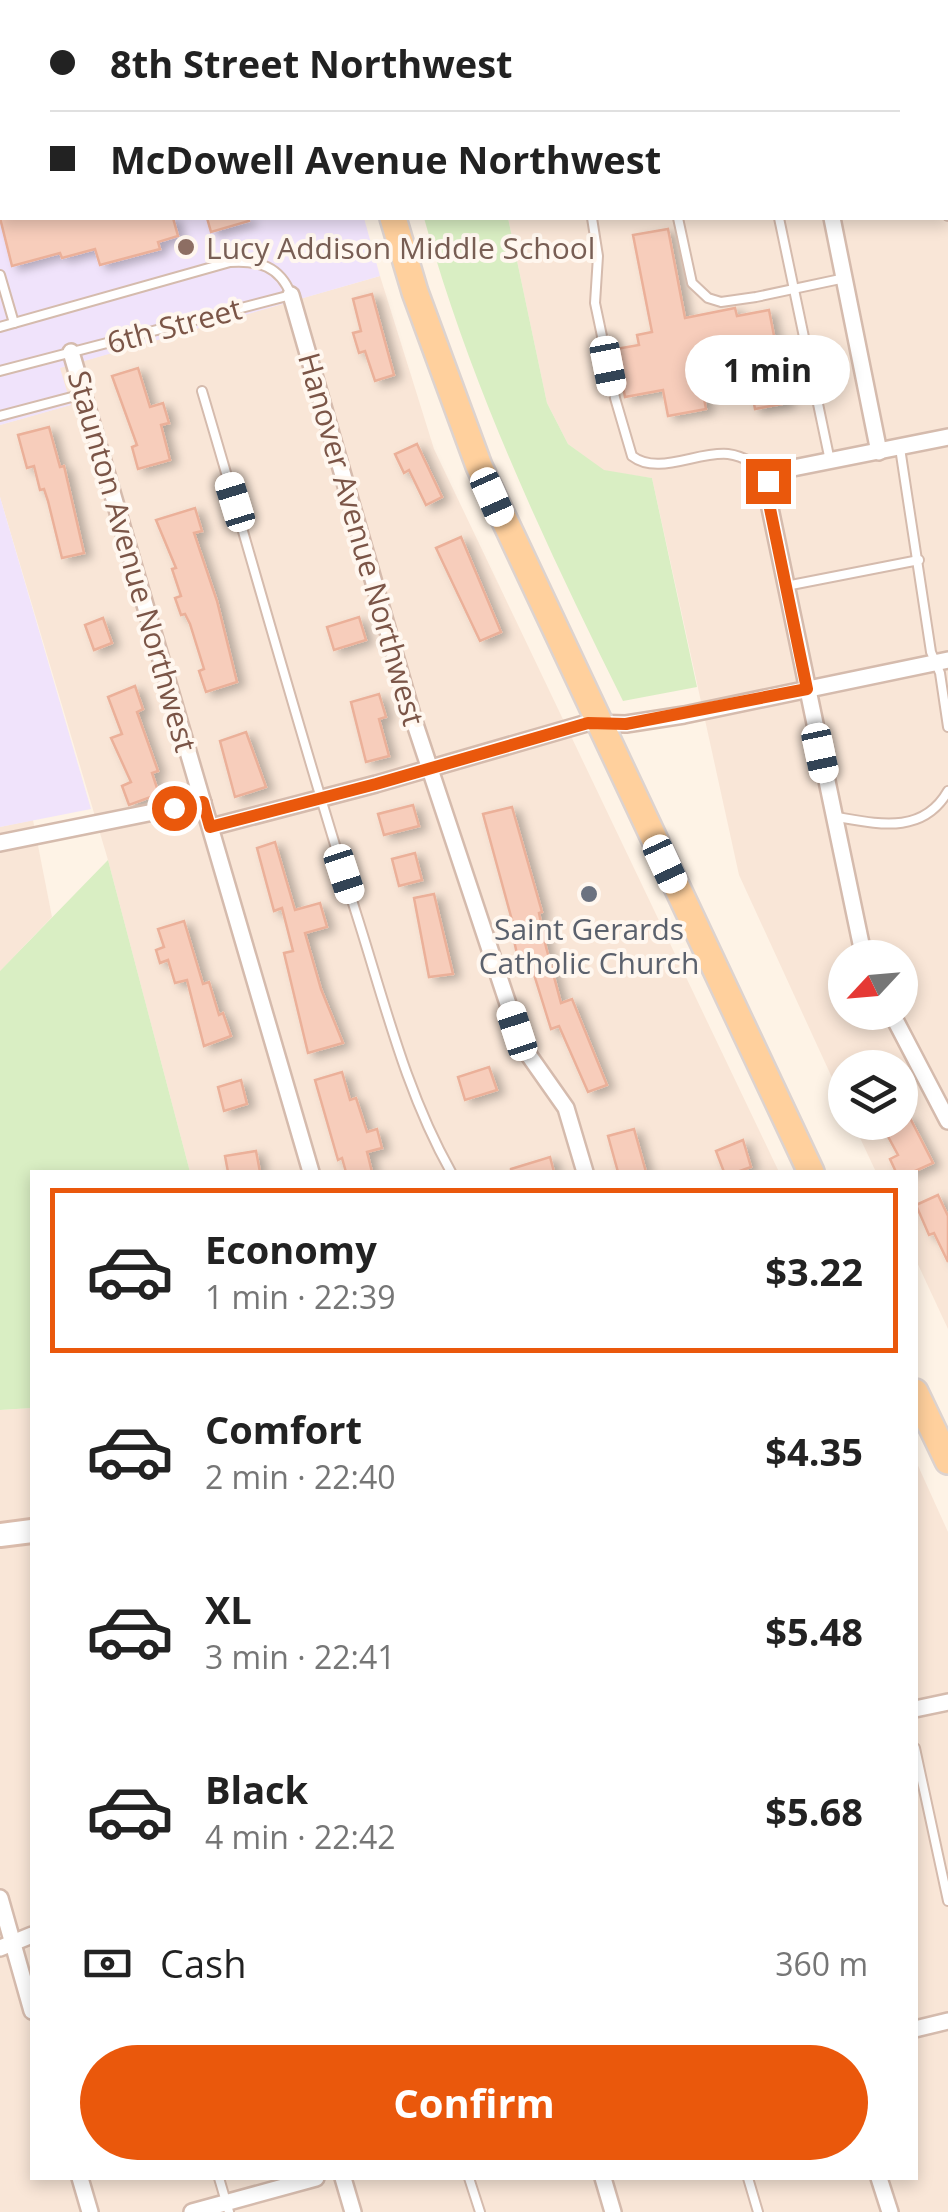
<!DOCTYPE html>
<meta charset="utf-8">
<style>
body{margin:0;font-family:"Open Sans",sans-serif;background:#f6f6f6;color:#222;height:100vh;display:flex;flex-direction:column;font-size:38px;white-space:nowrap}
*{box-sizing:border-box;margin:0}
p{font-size:32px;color:#767676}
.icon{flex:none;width:55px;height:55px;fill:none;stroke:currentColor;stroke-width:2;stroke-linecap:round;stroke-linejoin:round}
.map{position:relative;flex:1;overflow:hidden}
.panel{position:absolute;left:30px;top:1170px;width:888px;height:1010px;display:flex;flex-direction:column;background:#fff;border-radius:0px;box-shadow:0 5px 15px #0003}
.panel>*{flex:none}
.hud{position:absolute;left:0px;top:0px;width:950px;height:220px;box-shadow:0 5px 15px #0003;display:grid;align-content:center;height:220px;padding:0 50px;background:#fff}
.needle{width:65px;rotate:244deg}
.fabs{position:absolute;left:828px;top:940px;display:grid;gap:20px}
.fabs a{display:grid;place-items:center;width:90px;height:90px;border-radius:50%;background:#fff;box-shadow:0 5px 15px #0003;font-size:50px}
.end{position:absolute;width:45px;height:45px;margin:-22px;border:12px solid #ea580c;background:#fff;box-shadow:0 0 0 5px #fff}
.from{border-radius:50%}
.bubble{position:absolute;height:70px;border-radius:35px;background:#fff;box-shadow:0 5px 15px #0003;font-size:32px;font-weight:700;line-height:70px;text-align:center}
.car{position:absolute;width:30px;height:60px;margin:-30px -15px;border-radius:12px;box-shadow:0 0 8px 2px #0007;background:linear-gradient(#fff 24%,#345 0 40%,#fff 0 76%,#345 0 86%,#fff 0)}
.hud b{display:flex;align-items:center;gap:35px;height:95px;font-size:38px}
.hud b+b{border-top:2px solid #e0e0e0}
.hud i{width:25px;height:25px;background:#222}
ul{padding:18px 0 0;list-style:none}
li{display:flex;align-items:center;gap:30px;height:165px;margin:0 20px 15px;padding:0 30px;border:5px solid transparent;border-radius:0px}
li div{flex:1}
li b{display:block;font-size:38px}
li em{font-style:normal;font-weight:700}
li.selected{border-color:#ea580c}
li>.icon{width:90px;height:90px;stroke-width:1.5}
.pay{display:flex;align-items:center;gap:25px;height:110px;padding:0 50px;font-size:38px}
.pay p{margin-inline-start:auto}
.action{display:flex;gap:20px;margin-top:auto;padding:20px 50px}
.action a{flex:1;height:115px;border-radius:60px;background:#ea580c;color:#fff;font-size:40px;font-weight:700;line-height:115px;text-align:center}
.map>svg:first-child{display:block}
.residential{fill:#f9e6d7;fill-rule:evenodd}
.education{fill:#f0e3fb}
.green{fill:#d9eec3}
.building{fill:#f7cdbb;stroke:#ebb099;stroke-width:2.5;filter:url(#shadow)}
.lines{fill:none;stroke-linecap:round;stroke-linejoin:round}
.lane-casing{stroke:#d5bbad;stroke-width:12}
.street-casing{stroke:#d5bbad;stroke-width:20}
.secondary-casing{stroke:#dabcac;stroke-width:28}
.primary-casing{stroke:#ddd3cf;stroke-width:30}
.lane{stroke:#fff;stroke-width:8}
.street{stroke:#fff;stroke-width:15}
.secondary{stroke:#fff;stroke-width:22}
.primary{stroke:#ffd09d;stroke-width:25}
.route{stroke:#ea580c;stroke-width:12}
.education-dot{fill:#8d6e63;stroke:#fff7ef;stroke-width:4}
.worship-dot{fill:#6b7280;stroke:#fff7ef;stroke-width:4}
.labels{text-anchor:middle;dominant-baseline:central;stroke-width:8;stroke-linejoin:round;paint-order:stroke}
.education-label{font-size:30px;fill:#785e54;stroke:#fff7ef;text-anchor:start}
.street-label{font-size:30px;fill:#7b5547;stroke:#fff7ef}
.worship-label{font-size:30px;fill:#5b616d;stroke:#fff7ef}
</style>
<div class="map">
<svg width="948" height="2212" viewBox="0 0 948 2212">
<defs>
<filter id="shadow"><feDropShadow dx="7" dy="4" stdDeviation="5" flood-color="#0004"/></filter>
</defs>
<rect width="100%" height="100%" fill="#fef3e6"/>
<g class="residential">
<path d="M462 0H948V1329L915 1258V1172H876L853 1123 900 1122V1068H845V1106L739 875 652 478 604 471 568 444 547 403 508 218H948V2ZM845 958H900V1012H845Z"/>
<path d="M380 276 434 449 779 1172H190L108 860 0 497V425L70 405 59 368Z"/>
<path d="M33 820 52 917 0 971V827Z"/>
<path d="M32 1408V2178H915V1459L948 1532V2212H0V1410Z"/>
</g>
<g class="education">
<path d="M0 82H2V218H364L380 276 60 368 71 405 0 425Z"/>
<path d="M0 497 91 809 0 827Z"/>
</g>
<g class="green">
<path d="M424 218H508L547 403 568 444 604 470 652 478 697 687 623 701C545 544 471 387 424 218Z"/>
<path d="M108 860 190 1172H32V1408L0 1410V971Z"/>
</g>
<g class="building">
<path d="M0 218H173L178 236 158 242 160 249 100 265 95 249 62 258 60 253 12 266Z"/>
<path d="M207 218H248L249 221 211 232Z"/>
<path d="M668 229 685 318 735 308 737 316 769 310 787 403 755 409 743 347 696 356 706 409 668 416 663 390 625 397 616 349 639 345 637 335 652 332 633 235Z"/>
<path d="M372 294 394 375 375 381 365 351 359 353 353 333 361 331 353 299Z"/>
<path d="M138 368 150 407 163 403 169 423 161 425 170 460 138 469 132 447 137 445 112 376Z"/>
<path d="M49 427 60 467 64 466 84 553 62 558 48 501 44 489 40 490 34 466 27 468 18 435Z"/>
<path d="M417 444 442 497 426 505 409 470 404 473 395 454Z"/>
<path d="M195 508 202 531 194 533 217 601 237 682 206 692 199 671 204 669 190 624 185 614 181 615 175 598 181 596 172 569 176 568 156 520Z"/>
<path d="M461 537 501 632 480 641 436 548Z"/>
<path d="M359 617 366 640 334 650 327 627Z"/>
<path d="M103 618 112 643 94 650 85 625Z"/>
<path d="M135 686 143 709 137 712 158 771 152 773 159 794 129 805 122 786 131 782 111 738 122 734 108 697Z"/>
<path d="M379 694 386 717 379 719 389 756 366 762 351 702Z"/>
<path d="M246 732 266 787 235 797 220 741Z"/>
<path d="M413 805 419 826 384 835 378 814Z"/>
<path d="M512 807 542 912 539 913 546 947 561 1003 572 999 607 1085 588 1092 559 1026 551 1029 527 952 517 954 513 936 516 935 483 814Z"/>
<path d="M275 842 295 910 320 903 327 927 305 933 321 989 343 1043 308 1053 284 953 293 951 282 908 274 911 257 848Z"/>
<path d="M415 853 422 880 399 886 392 859Z"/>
<path d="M434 894 453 974 429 977 414 898Z"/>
<path d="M184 921 203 984 209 982 219 1015 223 1013 231 1036 204 1046 187 980 175 983 168 960 160 963 156 950 164 947 158 929Z"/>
<path d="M489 1067 497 1090 465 1100 458 1077Z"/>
<path d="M342 1072 350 1100 356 1098 367 1132 377 1129 382 1148 367 1152 372 1172H346L342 1158 338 1160 315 1080Z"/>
<path d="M241 1080 247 1104 224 1111 218 1087Z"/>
<path d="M909 1116 933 1163 913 1172H896L890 1159 898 1155 884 1129Z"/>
<path d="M634 1129 646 1172H618L608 1136Z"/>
<path d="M743 1140 751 1167 737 1172H724L716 1151Z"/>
<path d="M256 1151 260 1172H228L225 1156Z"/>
<path d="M550 1157 554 1172H511V1169Z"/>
<path d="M938 1195 948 1216V1262L934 1233 929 1235 916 1205Z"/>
</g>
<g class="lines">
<defs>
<g id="lane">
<path d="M672 0V2"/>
<path d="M902 0V2"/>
<path d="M948 213V216"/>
<path d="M592 218 598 256 595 303 615 398 632 456C658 476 697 451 728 454 745 456 758 466 770 477"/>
<path d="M678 218 692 283 708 298 721 302 756 297 845 278"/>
<path d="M779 218 830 461"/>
<path d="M0 275 14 323"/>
<path d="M0 327 230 262C258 260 280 266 291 295L0 371"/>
<path d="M202 391C254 566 302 742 357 916 385 1004 406 1092 451 1172"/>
<path d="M0 416 83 394"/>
<path d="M900 448 931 652 940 673 948 727"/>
<path d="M786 586 919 560"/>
<path d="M837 817C878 824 923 835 948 791"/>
<path d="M915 1748 948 1901"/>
<path d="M219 2178 229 2212"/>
<path d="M469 2178 480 2212"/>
<path d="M748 2178 758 2212"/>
</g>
<g id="street">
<path d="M103 0V2"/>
<path d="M557 0V2"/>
<path d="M788 0 789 2"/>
<path d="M201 2 211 0"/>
<path d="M0 58 2 57"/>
<path d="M832 218 879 452"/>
<path d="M291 295 413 718 517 1031 528 1054 566 1108 585 1172"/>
<path d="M71 352 311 1172"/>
<path d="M211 827 376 784 587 723 626 724 684 715 948 660"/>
<path d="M0 843 203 802"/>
<path d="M864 958 766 489 770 477 778 471 948 437"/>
<path d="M891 1012 948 1121"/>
<path d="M915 1709 948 1702"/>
<path d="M0 1898 32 2011"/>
<path d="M0 1948 32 1935"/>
<path d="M915 2029 948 2021"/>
<path d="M80 2178 90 2212"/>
<path d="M343 2178 353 2212"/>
<path d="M603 2178 613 2212"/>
<path d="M879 2178 890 2212"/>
<path d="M192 2212 316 2178"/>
</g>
<path id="secondary" d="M0 1535 32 1531"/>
<g id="primary">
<path d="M332 0V2"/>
<path d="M393 218 415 292 479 466 811 1172"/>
<path d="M915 1392 948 1461"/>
</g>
</defs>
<use href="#lane" class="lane-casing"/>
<use href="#street" class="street-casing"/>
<use href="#secondary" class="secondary-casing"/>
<use href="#primary" class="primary-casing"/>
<use href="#lane" class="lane"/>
<use href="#street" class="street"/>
<use href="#secondary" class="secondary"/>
<use href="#primary" class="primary"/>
</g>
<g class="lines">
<path class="route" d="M174 808 203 802 210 827 376 784 588 723 626 724 807 689 766 489 768 481"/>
</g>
<circle class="education-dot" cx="186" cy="247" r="10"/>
<circle class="worship-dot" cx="589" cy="894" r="10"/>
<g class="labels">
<g class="education-label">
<text x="206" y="247">Lucy Addison Middle School</text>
</g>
<g class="street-label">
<text transform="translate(174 325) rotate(-15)">6th Street</text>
<text transform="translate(362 539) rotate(74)">Hanover Avenue Northwest</text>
<text transform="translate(133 561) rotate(74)">Staunton Avenue Northwest</text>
</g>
<g class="worship-label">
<text x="589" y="928">Saint Gerards<tspan x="589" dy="34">Catholic Church</tspan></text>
</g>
</g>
</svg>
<div class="fabs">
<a><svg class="needle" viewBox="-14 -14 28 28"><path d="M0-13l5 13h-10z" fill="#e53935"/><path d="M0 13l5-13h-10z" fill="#767676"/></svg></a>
<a><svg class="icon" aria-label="layers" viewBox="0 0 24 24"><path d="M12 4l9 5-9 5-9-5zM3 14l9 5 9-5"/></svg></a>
</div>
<i class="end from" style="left:174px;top:808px"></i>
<i class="end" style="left:768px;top:481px"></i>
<div class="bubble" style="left:685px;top:335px;width:165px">1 min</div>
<i class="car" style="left:608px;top:366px;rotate:169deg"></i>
<i class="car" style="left:492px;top:497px;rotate:156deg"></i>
<i class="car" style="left:235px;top:502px;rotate:343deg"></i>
<i class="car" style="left:820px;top:753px;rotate:168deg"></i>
<i class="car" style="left:665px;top:864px;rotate:155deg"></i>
<i class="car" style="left:344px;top:874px;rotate:162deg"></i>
<i class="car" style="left:517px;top:1031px;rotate:342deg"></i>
<div class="hud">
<b><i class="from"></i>8th Street Northwest</b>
<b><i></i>McDowell Avenue Northwest</b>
</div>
<section class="panel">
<ul>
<li class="selected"><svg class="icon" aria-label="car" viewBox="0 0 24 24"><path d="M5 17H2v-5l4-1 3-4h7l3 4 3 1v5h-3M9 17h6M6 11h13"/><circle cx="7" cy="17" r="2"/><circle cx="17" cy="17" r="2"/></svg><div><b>Economy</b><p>1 min · 22:39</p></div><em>$3.22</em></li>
<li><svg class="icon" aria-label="car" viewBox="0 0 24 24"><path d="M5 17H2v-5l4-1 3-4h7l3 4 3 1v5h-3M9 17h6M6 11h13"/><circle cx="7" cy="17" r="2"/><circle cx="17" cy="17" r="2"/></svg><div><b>Comfort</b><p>2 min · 22:40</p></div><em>$4.35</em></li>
<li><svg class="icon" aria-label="car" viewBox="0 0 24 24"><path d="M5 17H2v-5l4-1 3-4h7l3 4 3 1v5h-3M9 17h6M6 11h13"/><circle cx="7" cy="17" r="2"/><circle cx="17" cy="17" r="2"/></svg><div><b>XL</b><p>3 min · 22:41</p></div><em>$5.48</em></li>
<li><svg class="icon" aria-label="car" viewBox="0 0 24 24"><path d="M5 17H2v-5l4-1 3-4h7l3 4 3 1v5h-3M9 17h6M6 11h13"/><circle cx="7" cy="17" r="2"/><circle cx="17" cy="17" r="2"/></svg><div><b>Black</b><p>4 min · 22:42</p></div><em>$5.68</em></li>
</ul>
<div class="pay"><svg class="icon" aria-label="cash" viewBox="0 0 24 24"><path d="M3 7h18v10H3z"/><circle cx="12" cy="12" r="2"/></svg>Cash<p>360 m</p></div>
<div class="action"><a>Confirm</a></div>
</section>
</div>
